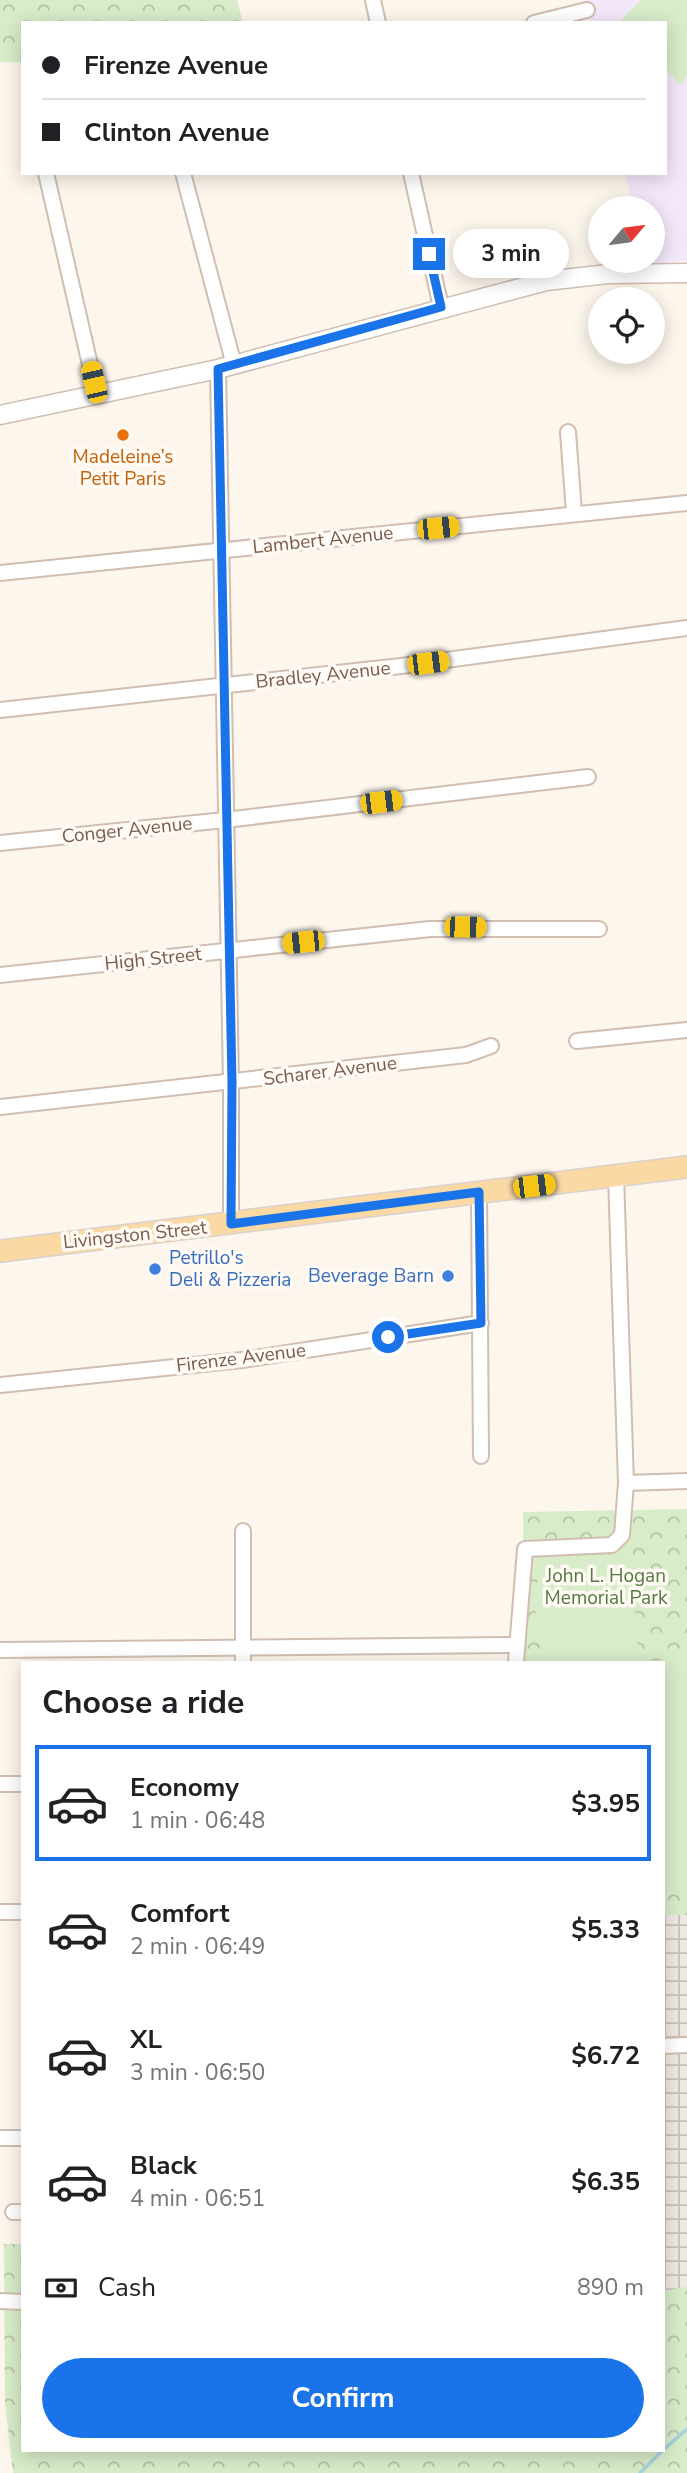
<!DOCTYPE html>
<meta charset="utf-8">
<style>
body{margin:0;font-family:"Nunito Sans",sans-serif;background:#f6f6f6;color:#202124;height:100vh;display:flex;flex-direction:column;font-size:26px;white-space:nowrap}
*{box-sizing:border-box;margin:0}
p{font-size:23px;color:#757577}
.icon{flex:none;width:38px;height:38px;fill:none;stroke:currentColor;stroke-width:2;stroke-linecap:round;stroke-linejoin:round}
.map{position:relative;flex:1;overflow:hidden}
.drawer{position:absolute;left:21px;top:1661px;width:644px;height:791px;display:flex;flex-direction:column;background:#fff;border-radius:0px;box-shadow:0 4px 18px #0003}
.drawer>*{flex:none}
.top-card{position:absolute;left:21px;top:21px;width:646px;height:154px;border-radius:0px;box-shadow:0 4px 18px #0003;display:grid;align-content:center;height:154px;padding:0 21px;background:#fff}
.needle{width:46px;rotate:61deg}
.fabs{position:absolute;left:588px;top:196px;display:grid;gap:14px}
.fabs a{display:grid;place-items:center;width:77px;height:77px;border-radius:50%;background:#fff;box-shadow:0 4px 18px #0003;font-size:35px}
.end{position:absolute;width:32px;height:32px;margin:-16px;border:9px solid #1a73e8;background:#fff;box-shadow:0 0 0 4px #fff}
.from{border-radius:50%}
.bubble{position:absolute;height:49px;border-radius:24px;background:#fff;box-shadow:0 4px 18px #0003;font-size:23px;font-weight:700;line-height:49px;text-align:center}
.car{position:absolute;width:21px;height:42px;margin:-21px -10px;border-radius:9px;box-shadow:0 0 5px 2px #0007;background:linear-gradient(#f5c518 24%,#345 0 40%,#f5c518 0 76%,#345 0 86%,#f5c518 0)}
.top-card b{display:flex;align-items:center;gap:24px;height:66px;font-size:26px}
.top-card b+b{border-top:2px solid #e0e0e0}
.top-card i{width:18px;height:18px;background:#202124}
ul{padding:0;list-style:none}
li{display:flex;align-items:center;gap:21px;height:116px;margin:0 14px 10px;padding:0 7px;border:4px solid transparent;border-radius:0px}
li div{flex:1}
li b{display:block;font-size:26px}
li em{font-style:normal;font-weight:700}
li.on{border-color:#1a73e8}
li>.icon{width:63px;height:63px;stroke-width:1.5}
h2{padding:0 21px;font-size:32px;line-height:84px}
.pay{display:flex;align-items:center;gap:18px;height:77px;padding:0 21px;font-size:26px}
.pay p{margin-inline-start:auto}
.cta{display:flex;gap:14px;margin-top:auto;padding:14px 21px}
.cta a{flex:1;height:80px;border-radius:42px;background:#1a73e8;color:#fff;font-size:28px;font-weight:700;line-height:80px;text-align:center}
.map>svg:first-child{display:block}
.industrial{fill:url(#industrial-grid)}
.education{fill:#f3e8fa}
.forest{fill:url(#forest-crowns)}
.garden{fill:#d8ecc9}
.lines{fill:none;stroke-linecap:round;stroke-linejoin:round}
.stream{stroke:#a5d3da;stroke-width:3.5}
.minor-casing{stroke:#d1beb0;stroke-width:18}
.tertiary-casing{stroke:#d1beb0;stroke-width:21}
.primary-casing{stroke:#dad1cd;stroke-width:24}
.minor{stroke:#fff;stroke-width:14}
.tertiary{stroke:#fff;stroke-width:18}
.primary{stroke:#fbd9a5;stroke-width:21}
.route{stroke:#1a73e8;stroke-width:9}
.food-dot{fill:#e8710a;stroke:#fffaf3;stroke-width:2.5}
.shop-dot{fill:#3f7fe0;stroke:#fffaf3;stroke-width:2.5}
.labels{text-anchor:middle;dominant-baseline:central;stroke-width:7;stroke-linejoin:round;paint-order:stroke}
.food-label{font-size:19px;fill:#c56008;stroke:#fffaf3}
.street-label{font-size:19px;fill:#7a5c4d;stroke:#fffaf3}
.shop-label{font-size:19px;fill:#366cbe;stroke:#fffaf3;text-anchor:start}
.park-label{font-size:19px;fill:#537a41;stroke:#fffaf3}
</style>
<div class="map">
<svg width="687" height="2473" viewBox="0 0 687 2473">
<defs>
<pattern id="industrial-grid" width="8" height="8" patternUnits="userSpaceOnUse" patternTransform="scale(1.75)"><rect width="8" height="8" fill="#efe9e4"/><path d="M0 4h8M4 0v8" fill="none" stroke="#c7c0bb"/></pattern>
<pattern id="forest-crowns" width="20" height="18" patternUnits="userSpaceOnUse" patternTransform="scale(1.75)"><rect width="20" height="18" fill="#d8ecc9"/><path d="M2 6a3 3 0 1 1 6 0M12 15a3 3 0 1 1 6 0" fill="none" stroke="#b4c2a5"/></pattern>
</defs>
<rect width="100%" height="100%" fill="#fdf6ec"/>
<path class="industrial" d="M663 1915H687V2286L663 2292Z"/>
<path class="education" d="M585 0H687V261L647 264 646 261H653V208H634L625 173H665V23H590Z"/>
<g class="forest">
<path d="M0 0H237L243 23H23V62H0Z"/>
<path d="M687 1509V1915H663V1662H524L523 1512Z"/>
<path d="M4 2244H23V2450H663V2292L687 2286V2473H13L5 2403Z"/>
</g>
<g class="garden">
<path d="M641 0H687V75L683 83 679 84 665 68V23L619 22Z"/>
<path d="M545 1558 632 1561 639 1661 687 1660V1892L663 1866V1662H542L543 1636 536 1613 538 1562Z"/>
</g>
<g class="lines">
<g class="stream">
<path d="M663 2450 687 2429"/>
<path d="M640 2473 663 2450"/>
</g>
<defs>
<g id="minor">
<path d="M373 0 378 23"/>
<path d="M534 23 587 10"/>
<path d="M46 173 97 395"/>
<path d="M183 173 234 365"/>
<path d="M411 173 441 307"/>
<path d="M218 369 231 1083V1224"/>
<path d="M568 432 574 513"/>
<path d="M0 573 687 503"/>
<path d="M0 710 401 666 687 628"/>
<path d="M0 843 225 820 588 777"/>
<path d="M0 975 430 929H599"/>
<path d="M577 1041 687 1030"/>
<path d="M0 1107 466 1055 491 1046"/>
<path d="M616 1176 626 1483 687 1481"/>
<path d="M479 1192 481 1456"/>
<path d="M0 1385 242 1360 481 1323"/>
<path d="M0 1650 516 1645"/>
<path d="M243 1662V1531"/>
<path d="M516 1662 525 1549 612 1545 622 1535 626 1483"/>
<path d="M0 1784H23"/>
<path d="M0 1912H23"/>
<path d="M663 2046 687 2045"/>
<path d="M0 2138H23"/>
<path d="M13 2212H23"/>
<path d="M0 2301 23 2302"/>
</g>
<path id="tertiary" d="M0 415 218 369 546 281 608 274 687 273"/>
<path id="primary" d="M0 1251 687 1167"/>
</defs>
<use href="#minor" class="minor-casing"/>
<use href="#tertiary" class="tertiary-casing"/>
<use href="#primary" class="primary-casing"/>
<use href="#minor" class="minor"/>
<use href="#tertiary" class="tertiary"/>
<use href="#primary" class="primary"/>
</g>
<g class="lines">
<path class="route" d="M388 1337 481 1323 479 1192 231 1224 232 1083 218 369 441 307 429 254"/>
</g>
<circle class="food-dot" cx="123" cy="435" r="7"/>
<g class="shop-dot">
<circle cx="155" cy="1269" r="7"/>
<circle cx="448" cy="1276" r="7"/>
</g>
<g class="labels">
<g class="food-label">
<text x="123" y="457">Madeleine’s<tspan x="123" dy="22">Petit Paris</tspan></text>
</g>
<g class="street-label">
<text transform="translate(323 540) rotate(-6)">Lambert Avenue</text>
<text transform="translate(323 675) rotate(-6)">Bradley Avenue</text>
<text transform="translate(127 830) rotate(-6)">Conger Avenue</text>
<text transform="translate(153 959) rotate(-6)">High Street</text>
<text transform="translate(330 1071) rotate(-7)">Scharer Avenue</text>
<text transform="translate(135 1235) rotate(-6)">Livingston Street</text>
<text transform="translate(241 1358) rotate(-7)">Firenze Avenue</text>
</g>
<g class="shop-label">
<text x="169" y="1258">Petrillo's<tspan x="169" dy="22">Deli &amp; Pizzeria</tspan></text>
<text x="434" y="1276" text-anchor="end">Beverage Barn</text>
</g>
<g class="park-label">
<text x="606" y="1576">John L. Hogan<tspan x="606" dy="22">Memorial Park</tspan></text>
</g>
</g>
</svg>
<div class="fabs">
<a><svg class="needle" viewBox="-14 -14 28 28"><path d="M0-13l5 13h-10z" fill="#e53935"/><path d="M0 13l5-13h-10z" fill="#757577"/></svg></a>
<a><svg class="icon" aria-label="locate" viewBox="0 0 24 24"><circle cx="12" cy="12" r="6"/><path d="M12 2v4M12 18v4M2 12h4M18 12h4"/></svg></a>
</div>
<i class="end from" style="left:388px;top:1337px"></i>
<i class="end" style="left:429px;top:254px"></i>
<div class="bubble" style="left:453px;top:229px;width:116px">3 min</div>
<i class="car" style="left:94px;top:382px;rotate:347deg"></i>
<i class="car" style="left:438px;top:528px;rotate:84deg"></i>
<i class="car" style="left:428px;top:663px;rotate:83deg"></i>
<i class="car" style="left:381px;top:802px;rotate:83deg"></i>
<i class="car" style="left:465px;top:927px;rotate:91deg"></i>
<i class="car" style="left:303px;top:942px;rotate:264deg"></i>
<i class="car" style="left:534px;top:1186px;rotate:83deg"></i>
<div class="top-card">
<b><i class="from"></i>Firenze Avenue</b>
<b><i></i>Clinton Avenue</b>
</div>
<section class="drawer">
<h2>Choose a ride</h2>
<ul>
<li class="on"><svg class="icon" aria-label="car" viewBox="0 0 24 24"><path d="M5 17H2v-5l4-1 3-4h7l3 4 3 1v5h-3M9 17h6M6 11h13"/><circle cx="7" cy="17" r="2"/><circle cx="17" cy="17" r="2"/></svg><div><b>Economy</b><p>1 min · 06:48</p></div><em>$3.95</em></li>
<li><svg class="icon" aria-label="car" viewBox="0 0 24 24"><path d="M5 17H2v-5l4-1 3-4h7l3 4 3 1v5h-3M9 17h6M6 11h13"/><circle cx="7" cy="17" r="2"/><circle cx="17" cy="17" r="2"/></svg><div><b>Comfort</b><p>2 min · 06:49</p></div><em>$5.33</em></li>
<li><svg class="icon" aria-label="car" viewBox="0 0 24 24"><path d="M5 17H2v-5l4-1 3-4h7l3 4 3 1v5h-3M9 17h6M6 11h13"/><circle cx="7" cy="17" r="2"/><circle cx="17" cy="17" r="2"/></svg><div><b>XL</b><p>3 min · 06:50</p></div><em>$6.72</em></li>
<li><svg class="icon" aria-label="car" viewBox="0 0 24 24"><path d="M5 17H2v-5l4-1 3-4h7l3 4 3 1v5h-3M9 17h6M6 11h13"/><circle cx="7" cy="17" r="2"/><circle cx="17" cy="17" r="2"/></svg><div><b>Black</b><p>4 min · 06:51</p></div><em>$6.35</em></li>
</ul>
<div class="pay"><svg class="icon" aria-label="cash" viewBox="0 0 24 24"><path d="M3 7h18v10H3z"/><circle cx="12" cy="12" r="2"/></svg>Cash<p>890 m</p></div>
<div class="cta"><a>Confirm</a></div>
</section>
</div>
